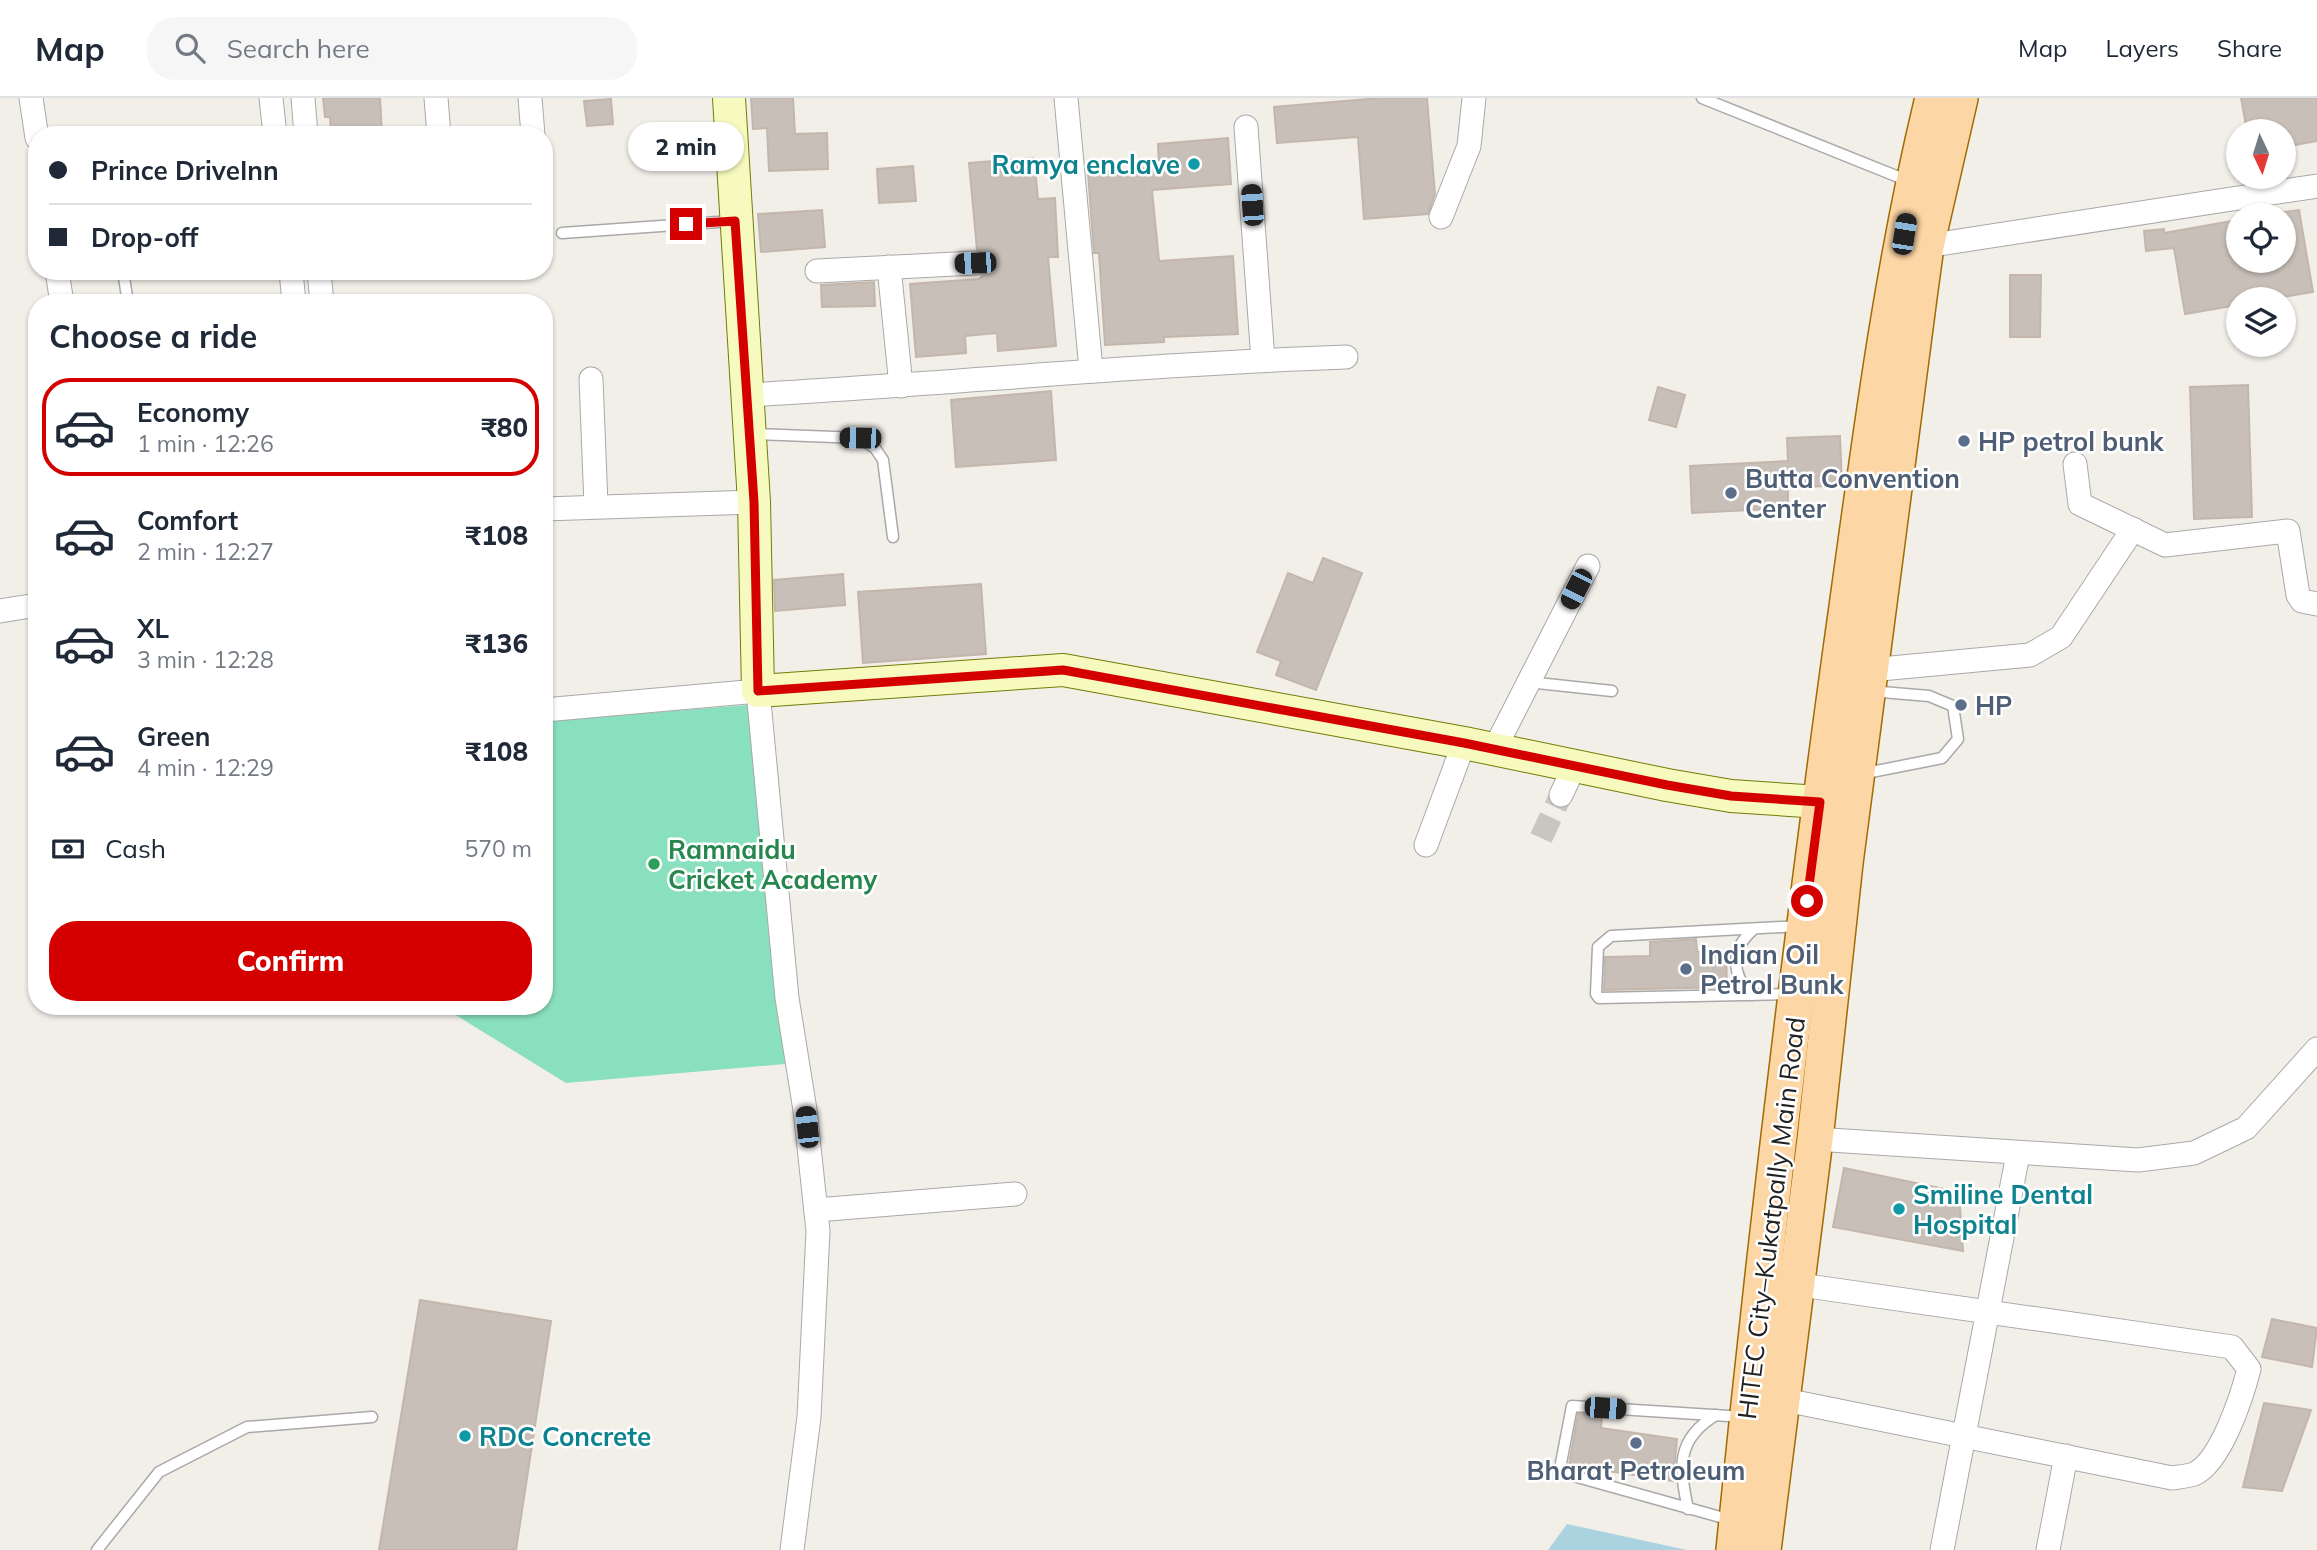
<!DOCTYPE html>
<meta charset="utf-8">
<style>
body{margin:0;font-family:Mulish,sans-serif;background:#f6f6f7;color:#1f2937;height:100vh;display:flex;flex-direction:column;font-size:26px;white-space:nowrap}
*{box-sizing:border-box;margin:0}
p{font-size:23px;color:#747a83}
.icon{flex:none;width:38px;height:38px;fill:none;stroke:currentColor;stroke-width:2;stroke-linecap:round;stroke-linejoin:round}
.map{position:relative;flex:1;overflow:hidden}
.drawer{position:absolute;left:28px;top:196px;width:525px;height:721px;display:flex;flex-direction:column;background:#fff;border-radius:28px;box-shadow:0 2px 5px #0004}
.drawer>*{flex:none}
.top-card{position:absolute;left:28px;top:28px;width:525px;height:154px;border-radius:28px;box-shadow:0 2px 5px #0004;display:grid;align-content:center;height:154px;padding:0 21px;background:#fff}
.needle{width:46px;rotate:176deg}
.fabs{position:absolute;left:2226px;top:21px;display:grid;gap:14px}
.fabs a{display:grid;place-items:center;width:70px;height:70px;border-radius:50%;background:#fff;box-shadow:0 2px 5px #0004;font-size:35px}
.end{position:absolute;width:32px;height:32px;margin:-16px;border:9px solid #d40000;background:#fff;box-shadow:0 0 0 4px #fff}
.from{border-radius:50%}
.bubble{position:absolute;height:49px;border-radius:24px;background:#fff;box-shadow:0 2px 5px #0004;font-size:23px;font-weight:800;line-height:49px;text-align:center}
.car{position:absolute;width:21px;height:42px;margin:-21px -10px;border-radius:9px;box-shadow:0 0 5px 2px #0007;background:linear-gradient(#222 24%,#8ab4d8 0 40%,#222 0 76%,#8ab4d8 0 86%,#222 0)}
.top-card b{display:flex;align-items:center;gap:24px;height:66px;font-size:26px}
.top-card b+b{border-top:2px solid #e0e1e3}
.top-card i{width:18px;height:18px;background:#1f2937}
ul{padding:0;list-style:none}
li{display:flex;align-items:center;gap:21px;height:98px;margin:0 14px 10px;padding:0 7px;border:4px solid transparent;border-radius:28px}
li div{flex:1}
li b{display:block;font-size:26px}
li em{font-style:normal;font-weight:800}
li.on{border-color:#d40000}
li>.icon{width:63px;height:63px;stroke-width:1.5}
h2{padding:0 21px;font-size:32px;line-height:84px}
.pay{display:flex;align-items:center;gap:18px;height:77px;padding:0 21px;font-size:26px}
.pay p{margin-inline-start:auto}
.action{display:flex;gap:14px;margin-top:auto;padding:14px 21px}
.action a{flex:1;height:80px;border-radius:28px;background:#d40000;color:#fff;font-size:28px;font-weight:800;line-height:80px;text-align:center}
header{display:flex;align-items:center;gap:42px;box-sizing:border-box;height:98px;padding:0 35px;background:#fff;border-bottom:2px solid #e0e1e3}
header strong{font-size:33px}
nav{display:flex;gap:38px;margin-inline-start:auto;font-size:24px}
.search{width:490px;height:63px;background:#f6f6f7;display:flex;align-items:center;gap:18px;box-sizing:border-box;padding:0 24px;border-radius:28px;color:#747a83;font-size:26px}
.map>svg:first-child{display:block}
.pitch{fill:#88e0be}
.water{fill:#aad3df}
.building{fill:#c7bfb8;stroke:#c4b6ab;stroke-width:2}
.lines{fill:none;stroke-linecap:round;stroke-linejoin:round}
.street-tunnel{stroke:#c8c6c1;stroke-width:23;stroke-dasharray:23 11;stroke-linecap:butt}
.lane-casing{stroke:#a9a9a9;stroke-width:13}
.street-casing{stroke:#a9a9a9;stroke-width:25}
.secondary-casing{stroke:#707d05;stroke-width:34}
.primary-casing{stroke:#a06b00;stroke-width:38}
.lane{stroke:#fff;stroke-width:10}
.street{stroke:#fff;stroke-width:23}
.secondary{stroke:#f7fabf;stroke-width:32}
.primary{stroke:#fcd6a4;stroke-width:35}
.route{stroke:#d40000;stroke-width:9}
.culture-dot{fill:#0f9aa8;stroke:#fff;stroke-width:2.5}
.service-dot{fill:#5c6f8a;stroke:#fff;stroke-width:2.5}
.leisure-dot{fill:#2e9e5b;stroke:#fff;stroke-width:2.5}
.labels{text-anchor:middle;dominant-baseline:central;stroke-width:5;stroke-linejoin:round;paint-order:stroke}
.culture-label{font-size:26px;font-weight:bold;fill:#0d838f;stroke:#fff;text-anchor:start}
.service-label{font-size:26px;font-weight:bold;fill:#4e5e75;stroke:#fff;text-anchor:start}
.leisure-label{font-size:26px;font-weight:bold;fill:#27864d;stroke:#fff;text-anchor:start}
.street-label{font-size:26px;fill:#222;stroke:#fff}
</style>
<header>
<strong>Map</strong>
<div class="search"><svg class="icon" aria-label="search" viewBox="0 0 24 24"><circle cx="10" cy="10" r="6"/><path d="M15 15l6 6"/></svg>Search here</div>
<nav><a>Map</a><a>Layers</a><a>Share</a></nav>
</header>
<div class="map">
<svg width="2317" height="1452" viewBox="0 0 2317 1452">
<rect width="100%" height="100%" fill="#f2efe9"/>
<path class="pitch" d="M748 607 785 966 566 985 441 908H544V623Z"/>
<path class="water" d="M1567 1426 1687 1452H1548Z"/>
<g class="building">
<path d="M323 0H380L382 37H331L330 19H325Z"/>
<path d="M751 0H793L795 36 827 35 828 71 769 73 767 30 753 31Z"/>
<path d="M1380 0H1427L1435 96 1428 116 1364 121 1358 39 1277 45 1274 9Z"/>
<path d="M2241 0H2317V43L2284 49V33H2247Z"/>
<path d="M611 1 613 26 587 28 584 3Z"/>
<path d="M1228 40 1231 86 1152 92 1159 163 1233 158 1238 236 1164 239V244L1105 247 1099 155H1094L1088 75 1159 69 1158 46Z"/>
<path d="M1034 60 1038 101 1055 100 1058 159H1048L1056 248 998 253 997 235 965 238 966 255 916 259 910 186 979 181 988 171 987 158 977 152 969 65Z"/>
<path d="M913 68 916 103 879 105 877 71Z"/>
<path d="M822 112 825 149 761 154 758 116Z"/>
<path d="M2299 112 2313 194 2270 201H2238V207L2185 216 2174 150 2146 153 2144 133 2164 131V135L2238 122V163H2284V114Z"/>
<path d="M2010 177H2041L2040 239H2010Z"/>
<path d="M874 184 875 208 822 209 821 187Z"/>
<path d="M2248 287 2252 419 2194 421 2190 289Z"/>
<path d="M1658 289 1685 297 1676 329 1649 322Z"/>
<path d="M1051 293 1056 362 956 369 951 302Z"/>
<path d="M1840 338 1842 387 1788 390V410L1692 415 1690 368 1788 363 1787 340Z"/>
<path d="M1323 460 1362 475 1316 592 1276 577 1281 563 1257 554 1288 475 1313 485Z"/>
<path d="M843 476 845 507 775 513 774 482Z"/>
<path d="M981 486 986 556 863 565 858 494Z"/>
<path d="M1696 841 1697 854H1726L1727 889 1604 892 1605 859 1650 858V844Z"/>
<path d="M1844 1070 1959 1094 1963 1153 1833 1129Z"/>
<path d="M420 1202 551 1223 516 1452H379Z"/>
<path d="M2272 1221 2317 1230 2312 1269 2262 1259Z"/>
<path d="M2264 1305 2311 1312 2282 1393 2243 1389Z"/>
<path d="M1578 1316 1602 1318 1601 1330 1677 1341 1673 1383 1569 1367Z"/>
</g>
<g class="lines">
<path class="street-tunnel" d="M1541 740 1561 697"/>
<defs>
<g id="lane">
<path d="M1702 0 1911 84"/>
<path d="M562 135 732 123"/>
<path d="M123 173 128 205"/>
<path d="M753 336 860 340 875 350 883 362 893 439"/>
<path d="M1528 584 1612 593"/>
<path d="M1861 676 1942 660 1958 641 1953 608 1929 598 1870 593"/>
<path d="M1790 896 1599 900 1596 896 1598 849 1611 838 1800 828"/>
<path d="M1752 897C1730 876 1731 850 1754 831"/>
<path d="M1688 1411C1679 1369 1676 1341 1716 1317"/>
<path d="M1731 1422 1570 1377 1562 1372 1561 1365 1572 1308 1744 1319"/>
<path d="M97 1452 159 1374 247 1329 372 1319"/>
</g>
<g id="street">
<path d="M31 0 37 40"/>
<path d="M271 0 275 37"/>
<path d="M303 0 306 37"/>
<path d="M436 0 439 37"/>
<path d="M530 0 533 37"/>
<path d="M1066 0 1091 272"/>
<path d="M1246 29 1263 262"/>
<path d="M1441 119 1469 48 1474 0"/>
<path d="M1926 148 2317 88"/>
<path d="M889 169 901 288"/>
<path d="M57 173 62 205"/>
<path d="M291 173 294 205"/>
<path d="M319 173 322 205"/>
<path d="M817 173 975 165"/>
<path d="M591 281 596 407"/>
<path d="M748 297C947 286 1146 266 1346 259"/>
<path d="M2075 366 2080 406 2165 447 2288 433 2298 497 2302 503 2317 506"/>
<path d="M544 411 754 404"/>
<path d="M0 513 37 507"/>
<path d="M1870 572 2030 557 2061 539 2133 431"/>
<path d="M544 612 758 593 787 900 805 1012 818 1133 809 1319 792 1452"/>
<path d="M1495 650 1588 468"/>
<path d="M1561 697 1575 667"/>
<path d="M1426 747 1464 645"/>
<path d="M1815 1041 2138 1062 2194 1055 2246 1030 2317 951"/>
<path d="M816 1112 1015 1096"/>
<path d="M1780 1301 2172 1380C2179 1379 2188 1378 2194 1376 2221 1364 2242 1298 2249 1271L2232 1249 1794 1186"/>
<path d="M1942 1452 2018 1056"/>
<path d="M2048 1452 2066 1358"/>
</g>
<path id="secondary" d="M729 0 754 404 758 593 1063 572 1464 645 1667 687 1731 698 1820 704"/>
<g id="primary">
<path d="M1734 1452C1764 1151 1800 851 1841 552 1867 368 1889 181 1933 0"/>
<path d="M1763 1452 1815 1041 1845 765 1919 199 1926 148 1960 0"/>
</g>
</defs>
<use href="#lane" class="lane-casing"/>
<use href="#street" class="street-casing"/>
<use href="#secondary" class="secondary-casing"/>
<use href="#primary" class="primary-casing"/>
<use href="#lane" class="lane"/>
<use href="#street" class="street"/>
<use href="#secondary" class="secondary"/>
<use href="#primary" class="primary"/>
</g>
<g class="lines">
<path class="route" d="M686 126 735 123 754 404 758 593 1063 572 1464 645 1667 687 1731 698 1820 704 1807 803"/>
</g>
<g class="culture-dot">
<circle cx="1194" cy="66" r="7"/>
<circle cx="1899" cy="1111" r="7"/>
<circle cx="465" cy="1338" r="7"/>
</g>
<g class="service-dot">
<circle cx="1964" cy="343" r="7"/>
<circle cx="1731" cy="395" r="7"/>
<circle cx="1961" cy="607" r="7"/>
<circle cx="1686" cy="871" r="7"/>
<circle cx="1636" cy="1345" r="7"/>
</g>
<circle class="leisure-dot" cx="654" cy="766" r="7"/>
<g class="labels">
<g class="culture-label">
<text x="1180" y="66" text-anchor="end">Ramya enclave</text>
<text x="1913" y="1096">Smiline Dental<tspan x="1913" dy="30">Hospital</tspan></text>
<text x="479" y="1338">RDC Concrete</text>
</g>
<g class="service-label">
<text x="1978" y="343">HP petrol bunk</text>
<text x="1745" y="380">Butta Convention<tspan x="1745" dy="30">Center</tspan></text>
<text x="1975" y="607">HP</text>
<text x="1700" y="856">Indian Oil<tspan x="1700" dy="30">Petrol Bunk</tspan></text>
<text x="1636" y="1372" text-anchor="middle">Bharat Petroleum</text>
</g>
<g class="leisure-label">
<text x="668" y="751">Ramnaidu<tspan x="668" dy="30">Cricket Academy</tspan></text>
</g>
<g class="street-label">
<text transform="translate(1771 1120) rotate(-83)">HITEC City–Kukatpally Main Road</text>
</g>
</g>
</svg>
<div class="fabs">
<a><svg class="needle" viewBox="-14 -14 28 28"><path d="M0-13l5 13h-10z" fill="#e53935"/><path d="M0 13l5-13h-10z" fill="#747a83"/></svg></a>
<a><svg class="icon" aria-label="locate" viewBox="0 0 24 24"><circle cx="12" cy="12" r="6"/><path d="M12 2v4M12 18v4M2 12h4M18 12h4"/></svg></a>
<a><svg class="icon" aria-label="layers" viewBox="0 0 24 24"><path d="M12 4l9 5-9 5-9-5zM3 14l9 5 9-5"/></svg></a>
</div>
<i class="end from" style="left:1807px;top:803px"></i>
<i class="end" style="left:686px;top:126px"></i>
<div class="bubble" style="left:628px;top:24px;width:116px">2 min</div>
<i class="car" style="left:1252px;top:107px;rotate:356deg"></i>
<i class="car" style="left:1904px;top:136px;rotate:9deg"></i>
<i class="car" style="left:975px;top:165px;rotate:268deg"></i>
<i class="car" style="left:860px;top:340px;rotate:271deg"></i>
<i class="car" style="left:1576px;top:491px;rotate:207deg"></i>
<i class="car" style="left:807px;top:1029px;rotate:354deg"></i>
<i class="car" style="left:1605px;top:1310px;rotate:94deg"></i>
<div class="top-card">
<b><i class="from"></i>Prince DriveInn</b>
<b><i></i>Drop-off</b>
</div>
<section class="drawer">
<h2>Choose a ride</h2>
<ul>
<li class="on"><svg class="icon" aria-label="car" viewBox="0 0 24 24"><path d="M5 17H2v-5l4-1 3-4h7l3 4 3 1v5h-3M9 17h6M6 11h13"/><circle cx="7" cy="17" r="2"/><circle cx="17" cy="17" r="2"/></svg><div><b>Economy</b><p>1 min · 12:26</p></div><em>₹80</em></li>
<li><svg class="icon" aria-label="car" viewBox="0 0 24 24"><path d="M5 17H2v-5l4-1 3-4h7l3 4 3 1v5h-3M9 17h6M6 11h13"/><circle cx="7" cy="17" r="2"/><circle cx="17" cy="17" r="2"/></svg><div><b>Comfort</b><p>2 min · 12:27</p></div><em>₹108</em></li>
<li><svg class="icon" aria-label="car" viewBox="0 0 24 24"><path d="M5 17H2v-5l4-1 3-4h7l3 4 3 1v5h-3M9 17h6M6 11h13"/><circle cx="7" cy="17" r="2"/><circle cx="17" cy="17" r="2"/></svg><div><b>XL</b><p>3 min · 12:28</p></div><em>₹136</em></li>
<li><svg class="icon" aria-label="car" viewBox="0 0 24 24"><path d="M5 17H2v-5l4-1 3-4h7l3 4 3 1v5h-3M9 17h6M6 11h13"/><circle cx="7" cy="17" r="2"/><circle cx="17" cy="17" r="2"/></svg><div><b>Green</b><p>4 min · 12:29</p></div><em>₹108</em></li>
</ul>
<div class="pay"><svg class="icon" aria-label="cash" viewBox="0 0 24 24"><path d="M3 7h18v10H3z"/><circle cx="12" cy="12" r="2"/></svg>Cash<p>570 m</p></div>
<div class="action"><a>Confirm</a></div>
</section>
</div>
